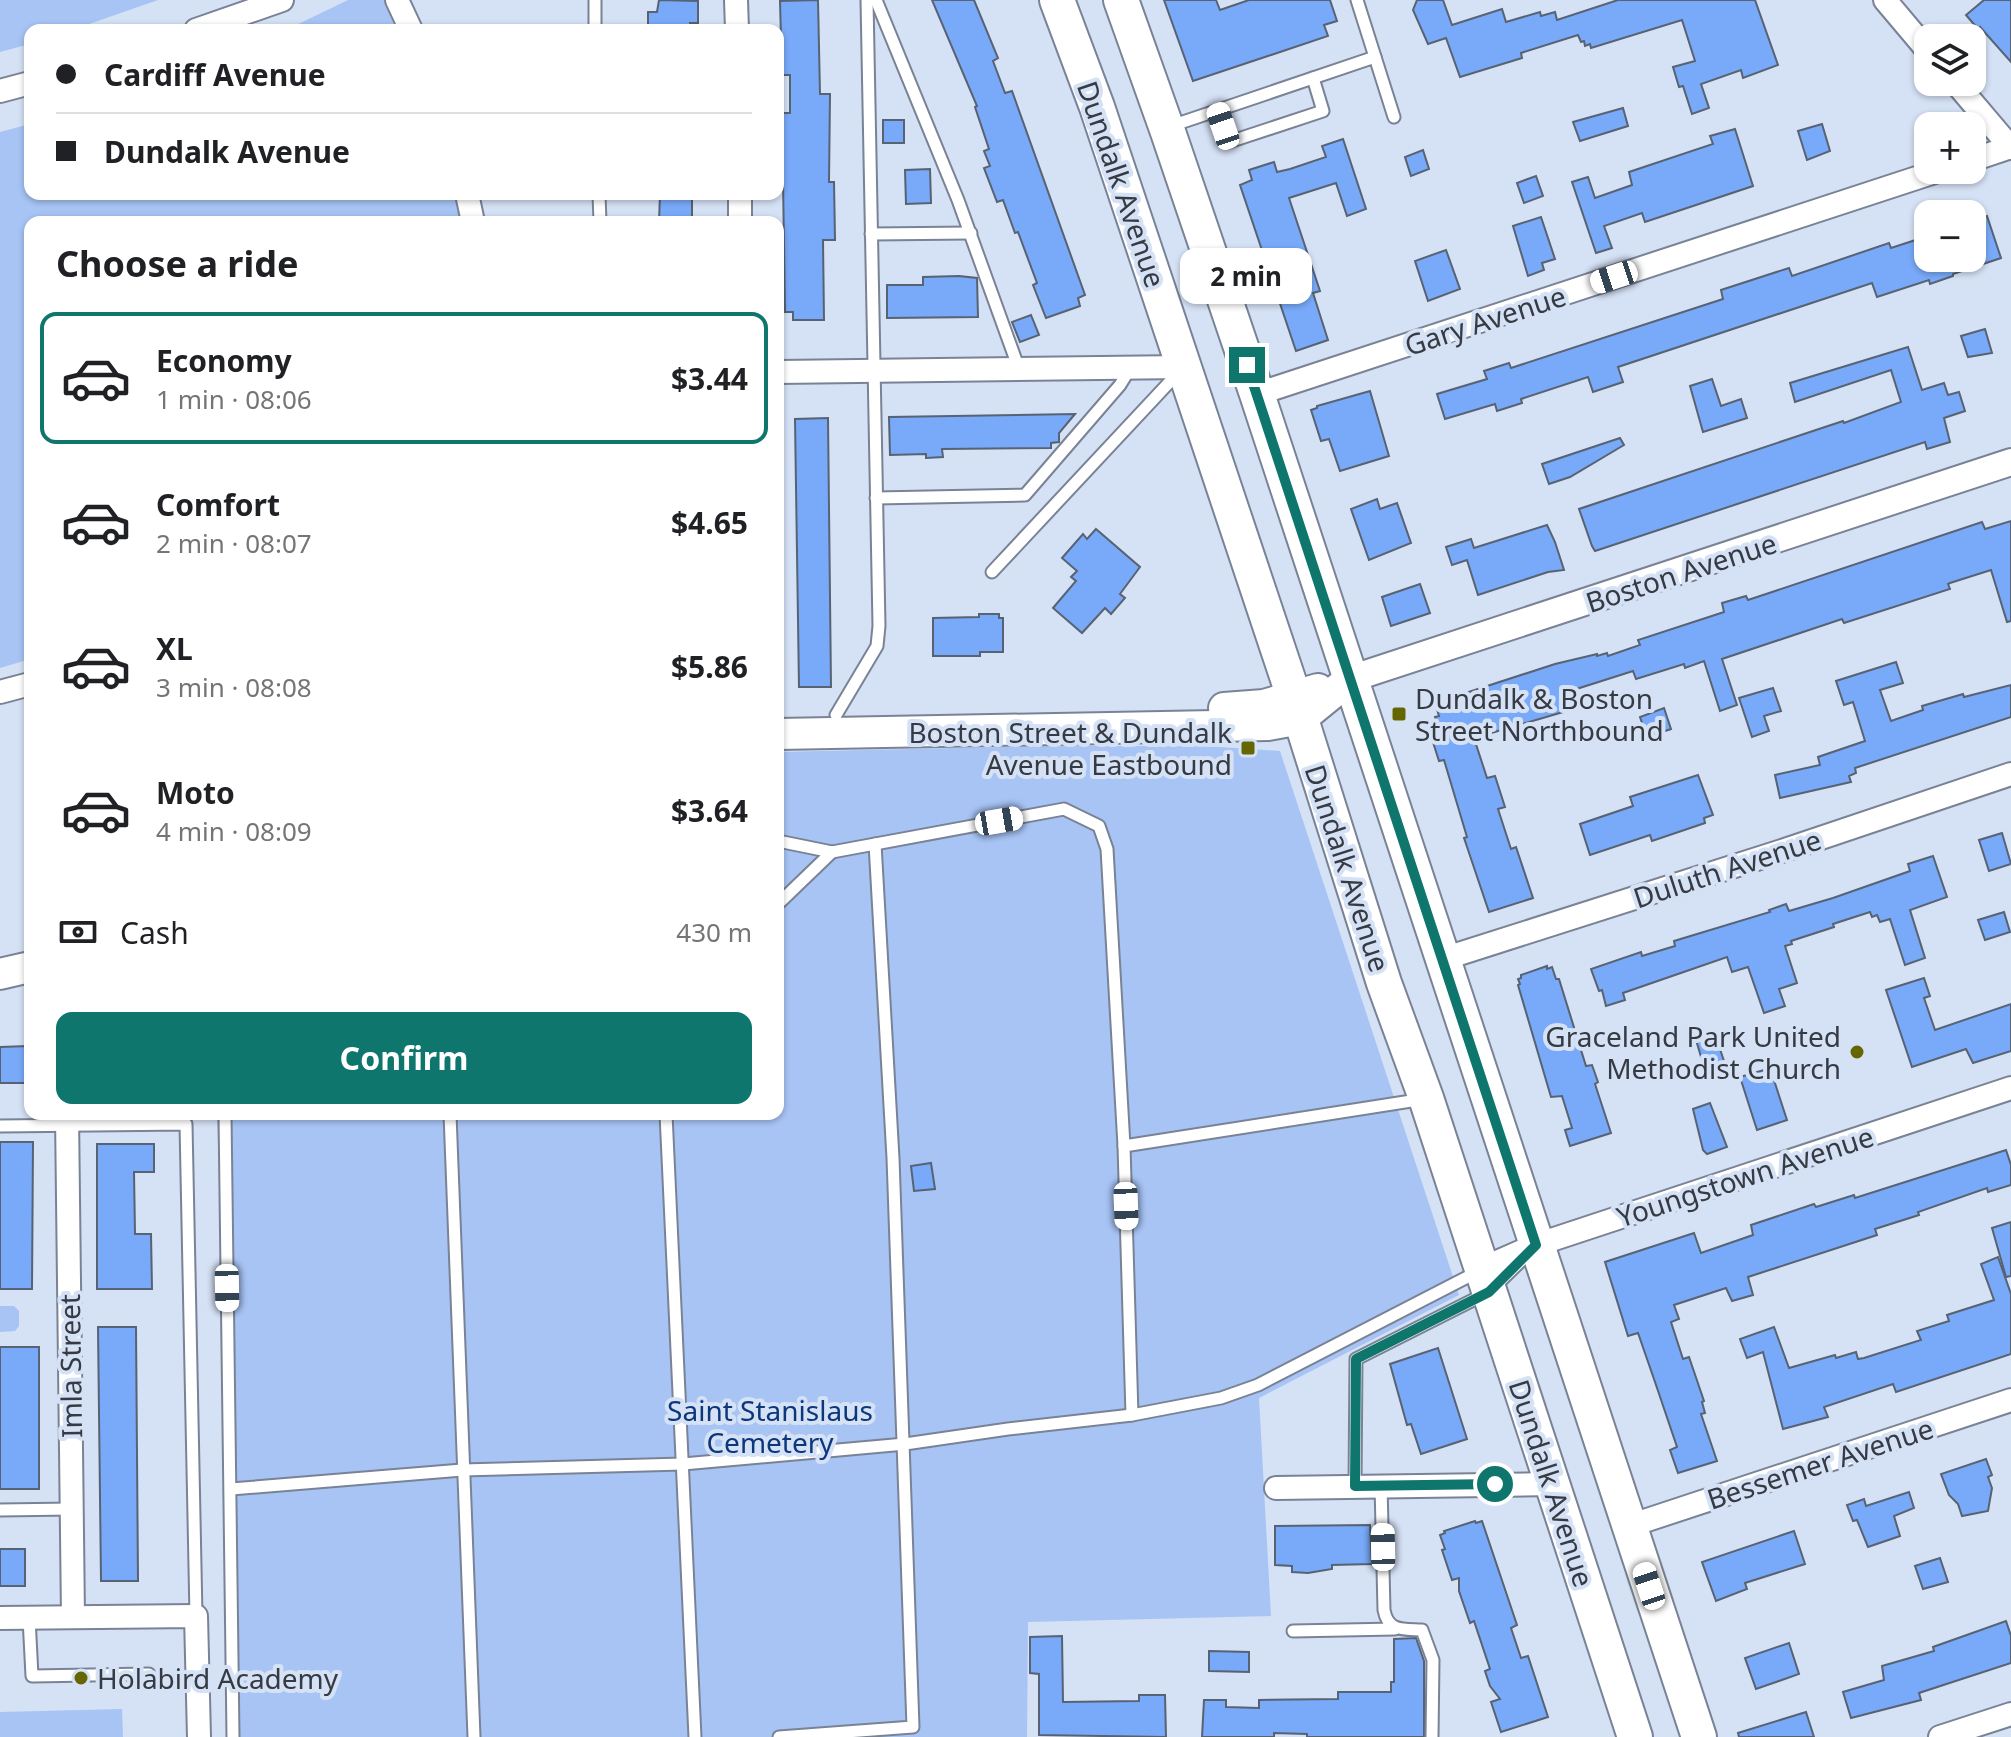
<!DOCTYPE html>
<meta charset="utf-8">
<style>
body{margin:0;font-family:"Noto Sans",sans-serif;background:#f2f2f2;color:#202124;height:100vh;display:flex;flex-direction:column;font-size:30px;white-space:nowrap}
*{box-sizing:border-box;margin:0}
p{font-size:26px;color:#757577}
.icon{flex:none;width:44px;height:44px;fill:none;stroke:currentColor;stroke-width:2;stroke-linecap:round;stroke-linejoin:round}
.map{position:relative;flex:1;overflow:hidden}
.sheet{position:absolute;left:24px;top:216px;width:760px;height:904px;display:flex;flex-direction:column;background:#fff;border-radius:16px;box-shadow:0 2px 6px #0004}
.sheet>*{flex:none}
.guide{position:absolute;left:24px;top:24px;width:760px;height:176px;border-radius:16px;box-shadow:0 2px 6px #0004;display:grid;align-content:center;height:176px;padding:0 32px;background:#fff}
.tools{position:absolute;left:1914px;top:24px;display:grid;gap:16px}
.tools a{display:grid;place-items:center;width:72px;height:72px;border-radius:16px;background:#fff;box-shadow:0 2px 6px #0004;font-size:40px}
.end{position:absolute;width:36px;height:36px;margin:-18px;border:10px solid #0f766e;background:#fff;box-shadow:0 0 0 4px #fff}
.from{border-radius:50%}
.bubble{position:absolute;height:56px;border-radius:16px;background:#fff;box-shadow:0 2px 6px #0004;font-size:26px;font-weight:700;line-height:56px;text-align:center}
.car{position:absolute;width:24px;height:48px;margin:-24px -12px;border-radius:10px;box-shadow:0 0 6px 2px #0007;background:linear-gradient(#fff 24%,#345 0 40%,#fff 0 76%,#345 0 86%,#fff 0)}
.guide b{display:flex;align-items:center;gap:28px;height:76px;font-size:30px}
.guide b+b{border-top:2px solid #e0e0e0}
.guide i{width:20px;height:20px;background:#202124}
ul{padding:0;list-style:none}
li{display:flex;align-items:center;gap:24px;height:132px;margin:0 16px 12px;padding:0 16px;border:4px solid transparent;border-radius:16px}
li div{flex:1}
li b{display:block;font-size:30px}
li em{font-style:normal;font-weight:700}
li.selected{border-color:#0f766e}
li>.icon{width:72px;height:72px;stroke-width:1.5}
h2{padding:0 32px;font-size:36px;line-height:96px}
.pay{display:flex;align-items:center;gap:20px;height:88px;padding:0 32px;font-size:30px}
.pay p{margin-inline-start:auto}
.primary-button{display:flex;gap:16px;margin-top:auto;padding:16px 32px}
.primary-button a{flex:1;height:92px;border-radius:16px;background:#0f766e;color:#fff;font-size:32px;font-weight:700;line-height:92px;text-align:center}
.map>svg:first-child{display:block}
.green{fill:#a7c4f5}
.building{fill:#79aaf9;stroke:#576272;stroke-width:2}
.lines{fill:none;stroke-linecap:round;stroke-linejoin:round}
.service-casing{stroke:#798395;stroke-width:15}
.minor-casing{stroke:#798395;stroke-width:26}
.tertiary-casing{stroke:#798395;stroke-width:30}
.secondary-casing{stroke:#798395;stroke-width:34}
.primary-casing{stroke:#798395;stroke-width:38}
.service{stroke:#fff;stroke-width:11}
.minor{stroke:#fff;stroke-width:22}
.tertiary{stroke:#fff;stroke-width:26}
.secondary{stroke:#fff;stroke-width:30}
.primary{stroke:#fff;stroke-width:34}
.route{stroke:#0f766e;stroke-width:10}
.poi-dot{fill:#660;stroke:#d5e1f5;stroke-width:3}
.labels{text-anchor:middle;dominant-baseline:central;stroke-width:8;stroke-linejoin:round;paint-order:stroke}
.street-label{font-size:28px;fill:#363a42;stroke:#d5e1f5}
.poi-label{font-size:28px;fill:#363a42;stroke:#d5e1f5;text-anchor:start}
.park-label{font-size:28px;fill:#0c377c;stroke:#d5e1f5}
</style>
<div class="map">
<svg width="2011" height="1737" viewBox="0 0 2011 1737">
<rect width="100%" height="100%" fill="#d5e1f5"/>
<g class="green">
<path d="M0 0H158L72 30H30V44L0 52Z"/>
<path d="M348 0H384L396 30H286Z"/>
<path d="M30 124V194H456L460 222H30V659L0 668V132Z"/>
<path d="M1040 746H1205L1280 751 1459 1295 1259 1398 1271 1616 1028 1622 1027 1737H226L232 1592 217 1114H778V752Z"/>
<path d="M0 1306H14L19 1311V1326L15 1331 0 1332Z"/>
<path d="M122 1709 123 1737H0V1712Z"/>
</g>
<g class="building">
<path d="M659 0 698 1V23H690L691 30H648V12H657Z"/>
<path d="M818 0 820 94H830L829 182H834L835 240H823L824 320H793V312H785L782 113H790V75H782L780 1Z"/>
<path d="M932 0H974L998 58 993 61 1005 93 1012 91 1085 295 1078 298 1080 306 1046 318 1033 285 1037 283 1018 232 1015 233 1003 200 997 202 984 168 990 166 984 151 989 149 975 107 977 106Z"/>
<path d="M1164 0H1216L1220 10 1249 0H1330L1337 21 1324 25 1328 36 1193 81Z"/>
<path d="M1417 0H1443L1452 25 1502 9 1506 22 1540 12 1541 16 1555 12 1557 20 1618 0H1755L1778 65 1743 78 1741 70 1701 84 1709 108 1692 114 1683 86 1679 87 1673 67 1695 61 1682 20 1591 48 1590 44 1585 46 1584 41 1581 42 1578 35 1521 53 1522 58 1460 77 1446 38 1428 44 1413 10Z"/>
<path d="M1984 0H2011V62L1980 27 1978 29 1966 15Z"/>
<path d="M1623 108 1628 126 1580 141 1573 122Z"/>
<rect x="883" y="120" width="21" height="23"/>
<path d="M1822 124 1830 151 1807 160 1798 131Z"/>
<path d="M1735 129 1753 186 1645 222 1642 213 1604 226 1612 248 1596 253 1572 182 1588 177 1595 198 1632 185 1629 172 1713 144 1710 136Z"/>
<path d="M1343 139 1366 209 1347 216 1336 183 1289 198 1320 291 1313 293 1328 340 1296 351 1240 185 1252 180 1249 170 1274 162 1277 172 1290 169 1326 157 1322 146Z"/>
<path d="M1423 150 1429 169 1411 176 1405 157Z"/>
<path d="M930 169 931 203 906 204 905 170Z"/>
<path d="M1536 176 1543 196 1524 203 1517 183Z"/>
<path d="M660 194H692V222H659Z"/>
<path d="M1987 216 2001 258 1953 274V276L1930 284 1929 280 1877 297 1872 283 1618 367 1623 382 1593 392 1588 377 1521 399 1522 403 1497 411 1495 404 1445 419 1437 394 1487 379 1484 371 1509 363 1511 368 1723 299 1721 290 1789 268 1792 276 1889 243 1891 248 1928 236V258H1972V221Z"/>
<path d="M1541 217 1555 259 1542 263 1544 270 1528 276 1513 226Z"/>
<path d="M1446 250 1460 289 1428 301 1415 261Z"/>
<path d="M959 276 977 278 978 317 887 318V285H923V277Z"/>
<path d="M1031 315 1039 335 1020 342 1012 322Z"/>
<path d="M1985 329 1992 353 1968 357 1961 336Z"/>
<path d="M1908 347 1922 390 1944 383 1948 395 1959 392 1965 411 1944 418 1950 442 1927 449 1925 442 1595 551 1592 546 1579 509 1843 421 1844 423 1901 402 1891 370 1795 402 1790 383Z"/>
<path d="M1712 379 1721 406 1741 399 1747 418 1703 432 1690 386Z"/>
<path d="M1370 391 1389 456 1340 471 1329 439 1321 441 1311 410 1317 408V406Z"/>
<path d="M1075 414 1059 433V442L1051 443V448L942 449 943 457 926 458V454L890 455 889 417Z"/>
<path d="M828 418 831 687H799L795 419Z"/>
<path d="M1620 438 1624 445 1570 477 1549 484 1542 464Z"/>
<path d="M1377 499 1380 509 1397 503 1411 543 1369 560 1351 509Z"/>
<path d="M2011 521V621L2007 622 1991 570 1950 583 1948 584 1950 589 1844 623 1842 619 1722 659 1737 705 1720 711 1704 661 1685 668 1684 664 1636 679 1633 671 1564 693 1570 710 1474 738 1487 778 1495 776 1505 807 1498 809 1511 849 1516 847 1533 898 1489 912 1464 838 1467 837 1444 760 1439 761 1431 736 1440 733 1435 717 1439 716 1435 703 1555 664 1597 654V656L1607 653 1608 656 1640 645 1638 640 1724 612 1722 603 1746 596 1748 600 1982 522 1985 529Z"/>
<path d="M1547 525 1555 542 1564 570 1548 572 1478 595 1467 560 1452 565 1446 547 1471 539 1474 548Z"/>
<path d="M1096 529 1140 567 1120 594 1125 598 1111 614 1105 608 1082 633 1053 608 1076 581 1071 577 1077 571 1062 558 1083 534 1087 539Z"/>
<path d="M1420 584 1430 613 1391 626 1382 597Z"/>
<path d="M979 614H999V618H1003V652H980V656H933V618L979 617Z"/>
<path d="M1896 662 1903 683 1880 690 1891 721 1923 710 1922 706 1963 694 1964 697 2011 685V717L1855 768 1856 773 1849 776 1851 782 1780 798 1775 775 1820 765 1818 757 1865 741 1853 702 1844 705 1836 681Z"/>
<path d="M1773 688 1781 711 1764 716 1769 731 1752 737 1739 698Z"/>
<path d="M1664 708 1671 729 1647 737 1640 717Z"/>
<path d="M1698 775 1713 815 1704 818 1705 823 1652 841 1650 835 1590 855 1580 824 1633 806 1630 797Z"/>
<path d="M2002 833 2011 864 1989 871 1979 840Z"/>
<path d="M1933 856 1947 897 1910 910 1925 958 1905 965 1890 919 1880 922 1877 915 1872 917 1870 912 1833 924 1834 927 1791 941 1792 944 1785 946 1797 983 1779 989 1785 1006 1764 1013 1748 967 1732 972 1727 957 1623 993 1625 1000 1606 1006 1602 990 1599 991 1591 969 1641 952 1642 956 1675 946 1674 941 1770 912 1769 910 1786 904 1789 911 1833 898 1910 871 1908 864Z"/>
<path d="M2004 912 2010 932 1985 940 1978 920Z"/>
<path d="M1547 966V969L1552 967 1556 979H1559L1586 1066 1592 1065 1598 1082 1595 1084 1611 1133 1570 1146 1565 1130 1572 1128 1562 1096 1551 1097 1518 985 1520 984 1518 979 1521 978V975Z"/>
<path d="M1924 978 1930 996 1924 998 1935 1030 2011 1004V1051L1973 1063 1966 1049 1912 1067 1886 990Z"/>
<path d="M1715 1034 1724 1061 1704 1067 1696 1040Z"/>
<path d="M28 1046 29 1083H0V1047Z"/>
<path d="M1764 1070 1766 1076 1772 1074 1787 1120 1757 1130 1740 1077Z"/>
<path d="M1710 1103 1727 1147 1707 1154 1703 1150 1693 1109Z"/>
<path d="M0 1142H33L32 1289H0Z"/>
<path d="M97 1144H154V1172H134L135 1234H151L152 1289H97Z"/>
<path d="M2006 1150 2011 1165V1185L1988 1192 1987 1188 1918 1212 1919 1215 1875 1229 1877 1235 1748 1277 1753 1295 1732 1301 1726 1288 1674 1305 1679 1319 1671 1322 1683 1359 1689 1357 1704 1401 1702 1402 1705 1413 1701 1414 1717 1461 1678 1473 1670 1450 1677 1447 1655 1382 1638 1333 1628 1336 1605 1262 1694 1233 1701 1253 1753 1235 1751 1225 1814 1204 1816 1207 1854 1195 1855 1198Z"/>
<path d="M931 1163 935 1189 914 1191 911 1166Z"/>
<path d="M2011 1222V1276L2006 1277 1992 1228Z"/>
<path d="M1998 1257 2011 1294V1354L1896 1392 1893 1384 1824 1407 1828 1417 1783 1429 1763 1352 1747 1358 1740 1339 1774 1327 1789 1368 1835 1355 1836 1358 1856 1352 1858 1359 1864 1358 1921 1340 1917 1331 1949 1321 1947 1315 1994 1300 1981 1264Z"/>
<path d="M98 1327H136L138 1581H101Z"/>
<rect x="0" y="1347" width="39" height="142"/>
<path d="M1438 1348 1467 1439 1421 1454 1411 1424 1407 1425 1390 1364Z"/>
<path d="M1986 1459 1992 1475 1988 1477 1992 1488 1988 1511 1962 1516 1958 1504 1949 1495 1941 1474Z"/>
<path d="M1909 1492 1914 1508 1894 1516 1900 1536 1868 1547 1857 1520 1853 1521 1847 1505 1864 1499 1866 1506Z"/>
<path d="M1475 1521 1476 1523 1482 1521 1517 1625 1511 1628 1521 1658 1528 1656 1548 1717 1501 1732 1491 1702 1500 1699 1490 1686 1485 1671 1490 1669 1474 1621 1470 1623 1459 1591V1578L1452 1580 1442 1550 1445 1549 1440 1535 1445 1533 1444 1531Z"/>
<path d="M1370 1525 1372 1564 1332 1565V1569L1308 1573 1292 1572V1566L1275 1565V1526Z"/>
<path d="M1794 1531 1805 1564 1745 1583 1747 1589 1716 1601 1702 1562Z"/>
<rect x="0" y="1549" width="25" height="37"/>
<path d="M1940 1558 1948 1582 1923 1589 1915 1566Z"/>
<path d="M2006 1621 2011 1636V1663L1919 1693 1921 1700 1851 1718 1843 1692 1884 1680 1882 1666 1934 1651 1933 1647Z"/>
<path d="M1062 1636 1063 1702 1139 1701V1695H1165L1166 1737 1039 1735V1674L1030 1673V1637Z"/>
<path d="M1416 1638 1424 1661V1737H1307V1734L1274 1733V1737H1202L1204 1700H1226V1707L1259 1708V1700L1338 1699V1692H1391V1682H1394V1639Z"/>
<path d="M1789 1643 1799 1674 1756 1689 1745 1658Z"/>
<path d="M1209 1651 1249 1652V1672L1209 1671Z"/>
<path d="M1806 1712 1814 1737H1739L1738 1733Z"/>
</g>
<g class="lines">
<defs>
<g id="service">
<path d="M595 0V30"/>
<path d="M876 0 958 200 1019 369"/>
<path d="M1357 0 1394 117"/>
<path d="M1218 110 1229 142 1323 111 1313 78"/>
<path d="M1171 126 1375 57"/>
<path d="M599 194 600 222"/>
<path d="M871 234 971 233"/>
<path d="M876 498 1025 495 1120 385 1131 367"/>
<path d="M992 572 1178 373"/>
<path d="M836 715 877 646 879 626 867 0"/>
<path d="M778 841 832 852 1064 809 1099 826 1107 849 1124 1146 1132 1415"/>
<path d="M778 904 832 852"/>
<path d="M225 1114 233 1737"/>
<path d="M450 1114 474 1737"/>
<path d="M666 1114 695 1737"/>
<path d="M0 1126 186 1124 196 1616"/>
<path d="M1124 1146 1424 1099"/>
<path d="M1381 1485 1384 1610C1388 1632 1403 1629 1422 1630L1433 1660 1432 1737"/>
<path d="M1355 1486 1356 1359 1489 1292 1526 1256"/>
<path d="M231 1489 462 1470 683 1464 905 1444 1008 1429 1132 1415 1221 1398 1258 1385 1479 1271"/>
<path d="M0 1510 72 1509"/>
<path d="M29 1618 32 1676 149 1674"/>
<path d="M1293 1631 1395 1629"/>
<path d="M779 1737 913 1727 893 1158 875 844"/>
</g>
<g id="minor">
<path d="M397 0 411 30"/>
<path d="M736 0 737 30"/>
<path d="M1885 0 1928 51"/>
<path d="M196 30 282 0"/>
<path d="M1955 82 2011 148"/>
<path d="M0 91 30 83"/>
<path d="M1972 160 2011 147"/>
<path d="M467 194 473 222"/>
<path d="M740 194V222"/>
<path d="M778 372 1184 367"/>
<path d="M1257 394 1941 170"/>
<path d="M0 692 30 684"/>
<path d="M1443 959 1788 849 2011 774"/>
<path d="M67 1114 73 1617"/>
<path d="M1481 1269 1536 1245 2011 1088"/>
<path d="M1276 1488 1552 1484"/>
<path d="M1629 1526 2011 1400"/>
<path d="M0 1618 196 1616 199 1737"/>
<path d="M1940 1737 2011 1714"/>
</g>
<path id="tertiary" d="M1350 679 2011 462"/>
<g id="secondary">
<path d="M1224 708 1264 705 1318 689"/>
<path d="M778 734 1268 725 1301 719 1350 679"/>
<path d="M0 974 30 967"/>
</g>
<g id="primary">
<path d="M1057 0 1097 107 1294 697 1384 983 1426 1098 1635 1737"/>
<path d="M1121 0 1168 132 1257 394 1699 1737"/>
</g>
</defs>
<use href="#service" class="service-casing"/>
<use href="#minor" class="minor-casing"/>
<use href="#tertiary" class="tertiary-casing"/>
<use href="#secondary" class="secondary-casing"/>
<use href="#primary" class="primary-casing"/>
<use href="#service" class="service"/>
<use href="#minor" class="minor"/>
<use href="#tertiary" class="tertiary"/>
<use href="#secondary" class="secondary"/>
<use href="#primary" class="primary"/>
</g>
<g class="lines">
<path class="route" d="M1247 365 1536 1245 1489 1292 1356 1359 1355 1486 1495 1484"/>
</g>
<g class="poi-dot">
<rect x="1391" y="706" width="16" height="16" rx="4"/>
<rect x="1240" y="740" width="16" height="16" rx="4"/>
<circle cx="1857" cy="1052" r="8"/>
<circle cx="81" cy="1678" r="8"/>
</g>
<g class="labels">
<g class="street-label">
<text transform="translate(1122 184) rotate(71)">Dundalk Avenue</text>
<text transform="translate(1485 320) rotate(-18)">Gary Avenue</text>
<text transform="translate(1681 572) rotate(-18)">Boston Avenue</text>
<text transform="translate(1348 868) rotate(72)">Dundalk Avenue</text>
<text transform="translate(1727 868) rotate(-18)">Duluth Avenue</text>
<text transform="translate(1745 1176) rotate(-18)">Youngstown Avenue</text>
<text transform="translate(70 1366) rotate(-91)">Imla Street</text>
<text transform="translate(1820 1463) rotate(-18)">Bessemer Avenue</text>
<text transform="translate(1552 1483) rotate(72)">Dundalk Avenue</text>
</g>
<g class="poi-label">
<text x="1415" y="698">Dundalk &amp; Boston<tspan x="1415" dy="32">Street Northbound</tspan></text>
<text x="1232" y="732" text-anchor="end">Boston Street &amp; Dundalk<tspan x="1232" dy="32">Avenue Eastbound</tspan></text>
<text x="1841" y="1036" text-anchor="end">Graceland Park United<tspan x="1841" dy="32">Methodist Church</tspan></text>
<text x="97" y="1678">Holabird Academy</text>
</g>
<g class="park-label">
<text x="770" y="1410">Saint Stanislaus<tspan x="770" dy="32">Cemetery</tspan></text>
</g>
</g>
</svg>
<div class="tools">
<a><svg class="icon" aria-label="layers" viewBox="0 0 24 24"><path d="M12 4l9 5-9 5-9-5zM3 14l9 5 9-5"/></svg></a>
<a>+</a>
<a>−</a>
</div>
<i class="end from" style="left:1495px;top:1484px"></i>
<i class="end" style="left:1247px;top:365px"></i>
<div class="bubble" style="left:1180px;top:248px;width:132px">2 min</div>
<i class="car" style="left:1223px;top:126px;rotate:341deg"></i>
<i class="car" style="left:1614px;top:277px;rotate:252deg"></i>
<i class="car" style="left:999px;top:821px;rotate:80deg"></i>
<i class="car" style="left:1126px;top:1206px;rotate:178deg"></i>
<i class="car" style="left:227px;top:1288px;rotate:179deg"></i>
<i class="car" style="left:1383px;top:1547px;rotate:359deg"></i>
<i class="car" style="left:1649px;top:1586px;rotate:342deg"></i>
<div class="guide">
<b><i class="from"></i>Cardiff Avenue</b>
<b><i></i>Dundalk Avenue</b>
</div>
<section class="sheet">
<h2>Choose a ride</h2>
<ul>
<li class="selected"><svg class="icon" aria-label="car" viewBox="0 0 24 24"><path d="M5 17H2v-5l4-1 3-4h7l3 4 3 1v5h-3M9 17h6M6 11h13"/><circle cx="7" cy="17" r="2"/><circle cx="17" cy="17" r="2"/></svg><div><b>Economy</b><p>1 min · 08:06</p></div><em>$3.44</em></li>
<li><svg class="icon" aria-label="car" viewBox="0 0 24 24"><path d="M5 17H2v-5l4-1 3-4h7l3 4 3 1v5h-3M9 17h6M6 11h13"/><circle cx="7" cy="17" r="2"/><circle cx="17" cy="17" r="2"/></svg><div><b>Comfort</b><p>2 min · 08:07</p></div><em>$4.65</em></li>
<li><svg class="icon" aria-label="car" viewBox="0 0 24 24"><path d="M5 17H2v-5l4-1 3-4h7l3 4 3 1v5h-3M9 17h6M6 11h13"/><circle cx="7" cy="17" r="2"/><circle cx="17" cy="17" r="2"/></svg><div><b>XL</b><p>3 min · 08:08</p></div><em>$5.86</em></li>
<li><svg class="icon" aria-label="car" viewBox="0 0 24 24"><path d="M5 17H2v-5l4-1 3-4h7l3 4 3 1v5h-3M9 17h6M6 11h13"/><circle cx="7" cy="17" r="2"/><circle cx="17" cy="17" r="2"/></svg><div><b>Moto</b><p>4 min · 08:09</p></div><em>$3.64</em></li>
</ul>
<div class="pay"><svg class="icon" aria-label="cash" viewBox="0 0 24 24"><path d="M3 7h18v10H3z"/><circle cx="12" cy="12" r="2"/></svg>Cash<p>430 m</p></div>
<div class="primary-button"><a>Confirm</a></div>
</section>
</div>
